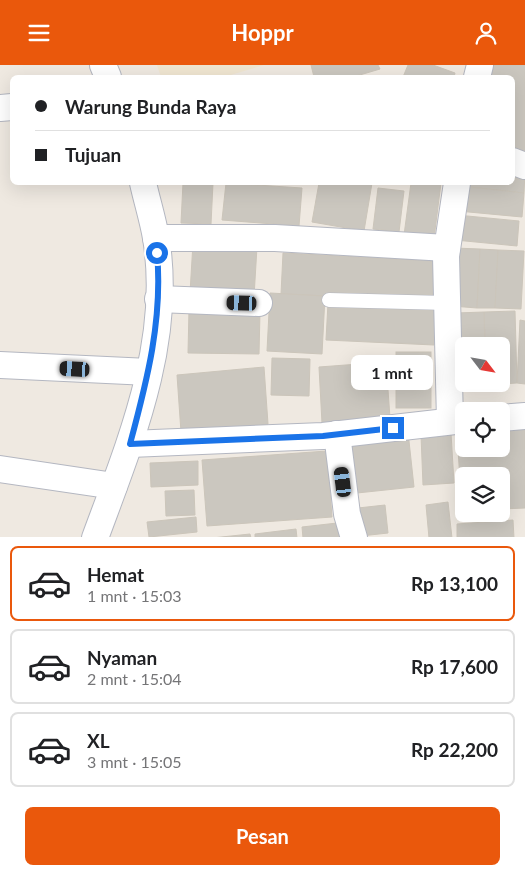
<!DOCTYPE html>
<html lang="id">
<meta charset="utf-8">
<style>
body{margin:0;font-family:Lato,sans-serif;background:#f2f2f2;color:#202124;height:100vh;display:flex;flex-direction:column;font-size:19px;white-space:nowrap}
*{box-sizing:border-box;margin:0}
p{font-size:16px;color:#757577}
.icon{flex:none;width:28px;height:28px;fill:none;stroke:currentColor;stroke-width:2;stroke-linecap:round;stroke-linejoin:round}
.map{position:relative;height:472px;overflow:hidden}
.side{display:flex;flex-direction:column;background:#fff;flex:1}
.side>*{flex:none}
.banner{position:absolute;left:10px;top:10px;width:505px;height:110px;border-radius:8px;box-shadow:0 5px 20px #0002;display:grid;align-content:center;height:110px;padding:0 25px;background:#fff}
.needle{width:32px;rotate:121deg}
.buttons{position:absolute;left:455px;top:272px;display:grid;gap:10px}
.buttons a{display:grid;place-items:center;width:55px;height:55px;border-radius:8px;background:#fff;box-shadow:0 5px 20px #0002;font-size:25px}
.end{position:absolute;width:22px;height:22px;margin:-11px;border:6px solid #1a73e8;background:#fff;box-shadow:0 0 0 2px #fff}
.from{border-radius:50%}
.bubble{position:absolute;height:35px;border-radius:8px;background:#fff;box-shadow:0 5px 20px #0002;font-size:16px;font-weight:700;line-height:35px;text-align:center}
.car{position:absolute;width:15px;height:30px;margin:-15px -8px;border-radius:6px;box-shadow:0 0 4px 1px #0007;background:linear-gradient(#222 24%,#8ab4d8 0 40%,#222 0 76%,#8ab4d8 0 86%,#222 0)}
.banner b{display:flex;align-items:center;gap:18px;height:48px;font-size:19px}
.banner b+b{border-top:1px solid #e0e0e0}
.banner i{width:12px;height:12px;background:#202124}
ul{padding:9px 0 0;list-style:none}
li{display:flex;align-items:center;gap:15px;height:75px;margin:0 10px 8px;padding:0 15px;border:2px solid #e0e0e0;border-radius:8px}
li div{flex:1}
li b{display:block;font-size:19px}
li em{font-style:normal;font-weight:700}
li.on{border-color:#ea580c}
li>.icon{width:45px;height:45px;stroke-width:1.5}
.button{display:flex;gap:10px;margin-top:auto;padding:10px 25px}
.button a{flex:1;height:58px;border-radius:8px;background:#ea580c;color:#fff;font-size:20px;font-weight:700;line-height:58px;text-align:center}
header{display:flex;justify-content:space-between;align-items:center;height:65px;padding:0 25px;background:#ea580c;color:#fff;font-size:22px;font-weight:700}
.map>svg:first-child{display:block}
.education{fill:#f0e6d1}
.building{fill:#cbc7bf;stroke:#cbc5ba}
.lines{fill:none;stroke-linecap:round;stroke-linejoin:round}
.service-casing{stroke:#b4b7c1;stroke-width:15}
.minor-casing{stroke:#b4b7c1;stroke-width:28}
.service{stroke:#fff;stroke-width:14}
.minor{stroke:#fff;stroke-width:26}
.route{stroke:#1a73e8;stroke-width:6}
</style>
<header><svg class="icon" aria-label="menu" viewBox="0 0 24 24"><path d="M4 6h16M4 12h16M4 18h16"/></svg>Hoppr<svg class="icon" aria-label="person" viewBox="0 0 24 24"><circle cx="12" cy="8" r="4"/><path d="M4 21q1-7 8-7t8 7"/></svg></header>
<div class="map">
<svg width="525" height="473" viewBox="0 0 525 473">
<rect width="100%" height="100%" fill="#efe9e1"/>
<path class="education" d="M157 0H264L224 12H161Z"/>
<g class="building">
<path d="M311 0H378L380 4 353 12H314Z"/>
<path d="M408 0H433L455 8 454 12H403Z"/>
<path d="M489 0H525V87L512 84V12H485Z"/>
<path d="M512 105 525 106 524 128 461 121V118H512Z"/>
<path d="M183 118H213L211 159 181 158Z"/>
<path d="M226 118 302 123 299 161 222 155Z"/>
<path d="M319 118H372L364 166 312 157Z"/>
<path d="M411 118H441L434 173 404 170Z"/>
<path d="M461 121 524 128 522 152 458 146Z"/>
<path d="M378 123 404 126 399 167 373 164Z"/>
<path d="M457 150 519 156 517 181 455 175Z"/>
<path d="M193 178 257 182 254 232 190 228Z"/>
<path d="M454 183 480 184 477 243 452 241Z"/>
<path d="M480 184 498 185 495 243H477Z"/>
<path d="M498 185 524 186 521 244 495 243Z"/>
<path d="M283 188 435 196 433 236 281 229Z"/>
<path d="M270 228 325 231 322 289 267 286Z"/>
<path d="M328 238 436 242 434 280 326 275Z"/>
<path d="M189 245 260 246 259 289 188 288Z"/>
<path d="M515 246 517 318 486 320 501 319V281H485L484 247Z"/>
<path d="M484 247 485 281H464V319L486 320 458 321 456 248Z"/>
<path d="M520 255 525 256V319L517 318Z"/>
<rect x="396" y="287" width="35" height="56"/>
<path d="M272 293 310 294 309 331 271 330Z"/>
<path d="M386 297 390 353 322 358 319 302Z"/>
<path d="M264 302 268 359 181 367 177 310Z"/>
<path d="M525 364V443L501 444V411H464V447H462L457 368H464V384H501V366Z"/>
<path d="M408 367 414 422 357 428 351 374Z"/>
<path d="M451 368 454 418 423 420 421 370Z"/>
<path d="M327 386 332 452 207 461 202 395Z"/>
<path d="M198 396V420L151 422 150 398Z"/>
<path d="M194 425 195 450 166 451 165 426Z"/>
<path d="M448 437 452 473H429L426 440Z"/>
<path d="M385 440 388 468 361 471 358 443Z"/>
<path d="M196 452 197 467 149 472 147 457Z"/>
<path d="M513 455 514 473H457V459Z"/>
<path d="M346 457 347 473H303L302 462Z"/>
<path d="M296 464 297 473H255V469Z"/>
<path d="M250 469 251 473H212Z"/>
</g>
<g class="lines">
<defs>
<path id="service" d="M329 235 447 238"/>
<g id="minor">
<path d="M103 0 108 12"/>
<path d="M477 12 480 0"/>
<path d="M0 43 12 42"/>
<path d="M512 96 525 101"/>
<path d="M156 173H275L447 183"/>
<path d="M158 234 259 238"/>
<path d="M0 300 149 307"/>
<path d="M501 353 525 351"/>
<path d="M450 356 446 191 457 118"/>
<path d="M337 369 347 449 354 473"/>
<path d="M130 379 323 371 464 355"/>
<path d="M0 404 114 421"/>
<path d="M95 473C130 378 173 276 156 173 153 155 147 136 143 118"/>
</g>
</defs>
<use href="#service" class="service-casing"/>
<use href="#minor" class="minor-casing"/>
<use href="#service" class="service"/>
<use href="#minor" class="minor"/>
</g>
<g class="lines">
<path class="route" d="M157 188C163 254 147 316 130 379L323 371 393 363"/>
</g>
</svg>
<div class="buttons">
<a><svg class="needle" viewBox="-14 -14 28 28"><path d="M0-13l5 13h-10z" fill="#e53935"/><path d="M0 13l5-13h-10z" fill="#757577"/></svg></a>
<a><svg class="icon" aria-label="locate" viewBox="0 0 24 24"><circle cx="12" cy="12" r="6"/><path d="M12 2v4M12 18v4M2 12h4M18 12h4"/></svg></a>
<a><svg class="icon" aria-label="layers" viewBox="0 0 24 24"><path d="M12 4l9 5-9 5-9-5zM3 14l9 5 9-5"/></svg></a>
</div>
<i class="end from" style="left:157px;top:188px"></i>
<i class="end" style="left:393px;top:363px"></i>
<div class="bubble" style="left:351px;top:290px;width:82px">1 mnt</div>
<i class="car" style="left:242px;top:238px;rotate:272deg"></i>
<i class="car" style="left:75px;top:304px;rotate:273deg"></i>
<i class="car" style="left:343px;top:417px;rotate:353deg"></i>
<div class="banner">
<b><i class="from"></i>Warung Bunda Raya</b>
<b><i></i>Tujuan</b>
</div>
</div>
<section class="side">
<ul>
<li class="on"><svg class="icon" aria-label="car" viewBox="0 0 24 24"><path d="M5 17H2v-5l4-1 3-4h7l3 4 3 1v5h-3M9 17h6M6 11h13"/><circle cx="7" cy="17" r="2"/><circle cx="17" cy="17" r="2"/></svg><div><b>Hemat</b><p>1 mnt · 15:03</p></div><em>Rp 13,100</em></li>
<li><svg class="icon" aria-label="car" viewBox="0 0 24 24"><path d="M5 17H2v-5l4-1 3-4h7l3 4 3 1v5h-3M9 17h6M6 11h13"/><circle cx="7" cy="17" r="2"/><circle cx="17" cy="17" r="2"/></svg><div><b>Nyaman</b><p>2 mnt · 15:04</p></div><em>Rp 17,600</em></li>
<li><svg class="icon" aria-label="car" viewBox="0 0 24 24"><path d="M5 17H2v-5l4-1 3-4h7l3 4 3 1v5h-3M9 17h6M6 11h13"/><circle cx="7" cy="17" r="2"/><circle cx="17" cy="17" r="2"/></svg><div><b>XL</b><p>3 mnt · 15:05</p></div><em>Rp 22,200</em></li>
</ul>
<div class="button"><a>Pesan</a></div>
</section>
